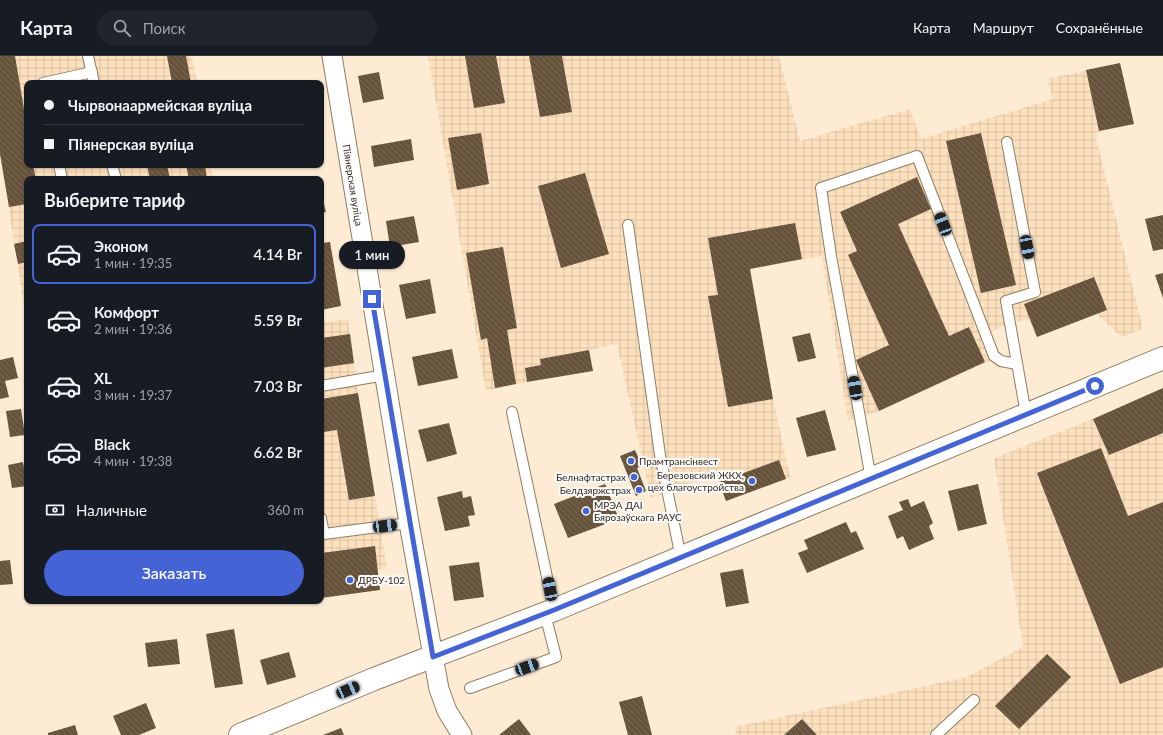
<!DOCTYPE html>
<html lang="ru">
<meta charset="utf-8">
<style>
body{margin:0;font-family:Lato,sans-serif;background:#20242c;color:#f1f3f6;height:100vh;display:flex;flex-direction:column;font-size:15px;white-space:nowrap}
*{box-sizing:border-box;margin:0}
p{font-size:13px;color:#9ea1a6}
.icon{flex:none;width:22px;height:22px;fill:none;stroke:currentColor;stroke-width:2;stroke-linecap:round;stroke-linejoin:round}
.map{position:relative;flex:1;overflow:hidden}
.side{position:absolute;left:24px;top:120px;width:300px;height:428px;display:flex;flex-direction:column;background:#171b24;border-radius:8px;box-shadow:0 1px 3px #0004}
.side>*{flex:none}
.top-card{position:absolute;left:24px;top:24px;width:300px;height:88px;border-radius:8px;box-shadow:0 1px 3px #0004;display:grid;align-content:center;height:88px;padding:0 20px;background:#171b24}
.end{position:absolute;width:18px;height:18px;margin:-9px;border:5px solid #4464d6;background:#fff;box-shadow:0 0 0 2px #fff}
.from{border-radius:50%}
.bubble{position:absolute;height:28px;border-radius:14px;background:#171b24;box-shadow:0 1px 3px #0004;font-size:13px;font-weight:600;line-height:28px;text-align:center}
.car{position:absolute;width:12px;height:24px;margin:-12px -6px;border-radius:5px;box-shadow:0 0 3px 1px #0007;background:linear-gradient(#222 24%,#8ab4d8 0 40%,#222 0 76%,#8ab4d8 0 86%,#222 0)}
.top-card b{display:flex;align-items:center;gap:14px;height:38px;font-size:15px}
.top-card b+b{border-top:1px solid #363941}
.top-card i{width:10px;height:10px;background:#f1f3f6}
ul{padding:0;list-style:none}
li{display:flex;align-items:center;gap:12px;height:60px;margin:0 8px 6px;padding:0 12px;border:2px solid transparent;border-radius:8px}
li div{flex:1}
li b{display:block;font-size:15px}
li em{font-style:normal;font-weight:600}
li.active{border-color:#4464d6}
li>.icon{width:36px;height:36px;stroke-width:1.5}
h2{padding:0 20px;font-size:18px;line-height:48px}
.pay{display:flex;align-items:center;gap:10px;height:44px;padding:0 20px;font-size:15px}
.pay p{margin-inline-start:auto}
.cta{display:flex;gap:8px;margin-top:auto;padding:8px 20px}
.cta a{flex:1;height:46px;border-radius:24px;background:#4464d6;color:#fff;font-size:16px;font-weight:600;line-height:46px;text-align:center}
header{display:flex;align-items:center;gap:24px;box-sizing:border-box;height:56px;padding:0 20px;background:#171b24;border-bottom:1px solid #363941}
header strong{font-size:19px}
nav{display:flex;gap:22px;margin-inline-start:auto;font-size:14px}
.search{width:280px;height:36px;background:#20242c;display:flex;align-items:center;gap:10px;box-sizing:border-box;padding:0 14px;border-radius:22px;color:#9ea1a6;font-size:15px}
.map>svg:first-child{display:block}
.industrial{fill:url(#industrial-grid)}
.building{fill:url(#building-back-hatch)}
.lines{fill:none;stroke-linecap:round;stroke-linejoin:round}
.lane-casing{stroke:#907c62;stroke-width:12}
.street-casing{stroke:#907c62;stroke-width:21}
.secondary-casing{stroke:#907c62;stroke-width:24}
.lane{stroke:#fff;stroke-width:10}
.street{stroke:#fff;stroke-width:19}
.secondary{stroke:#fff;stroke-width:22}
.route{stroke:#4464d6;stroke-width:5}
.poi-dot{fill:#4464d6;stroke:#fbfbfb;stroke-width:1.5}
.labels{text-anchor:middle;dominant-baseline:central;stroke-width:4;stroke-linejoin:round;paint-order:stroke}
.street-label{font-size:10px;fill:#332a1f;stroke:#fbfbfb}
.poi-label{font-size:10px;fill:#332a1f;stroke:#fbfbfb;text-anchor:start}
</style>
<header>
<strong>Карта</strong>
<div class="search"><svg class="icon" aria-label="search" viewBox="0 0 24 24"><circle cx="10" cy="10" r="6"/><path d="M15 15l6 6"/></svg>Поиск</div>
<nav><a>Карта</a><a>Маршрут</a><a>Сохранённые</a></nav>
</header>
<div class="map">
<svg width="1163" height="679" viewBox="0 0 1163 679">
<defs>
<pattern id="industrial-grid" width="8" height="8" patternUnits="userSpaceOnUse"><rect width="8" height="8" fill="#fde1be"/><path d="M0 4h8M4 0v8" fill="none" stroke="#d9c1a3"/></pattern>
<pattern id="building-back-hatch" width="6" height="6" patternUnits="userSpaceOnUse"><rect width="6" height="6" fill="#67533b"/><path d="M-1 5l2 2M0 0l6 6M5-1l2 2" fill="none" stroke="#796955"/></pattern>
</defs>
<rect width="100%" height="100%" fill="#fdebd4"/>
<g class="industrial">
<path d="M0 0H192L197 27H27V109H210L213 123H27V267L0 98Z"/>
<path d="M428 0H779L800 85 910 53 921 83 1053 43 1047 23 1120 7 1134 68 1095 77 1143 273 1121 281 1097 258 1037 281 1029 263 1009 268 982 279 992 304 879 355 848 364 822 200 750 213 773 343 790 421 726 445 714 416 668 437 651 442 617 288 589 294 540 303 541 309 525 312 527 326 486 335Z"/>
<path d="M348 263 358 337 387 512 378 514 374 490 321 497V267Z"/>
<path d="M1163 332V679H736L735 671 967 621 1023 591 994 402 1093 363Z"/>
</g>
<g class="building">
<path d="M0 0H15L27 71V109H33L36 123H27V148L9 151 0 98Z"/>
<path d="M167 0H186L191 27H172Z"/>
<path d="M465 0H496L505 47 474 52Z"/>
<path d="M529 0H562L572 56 540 61Z"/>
<path d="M1120 7 1134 68 1099 75 1086 14Z"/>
<path d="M379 16 384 43 363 47 358 20Z"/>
<path d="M481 77 489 128 457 134 448 82Z"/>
<path d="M981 77 1016 229 981 237 946 85Z"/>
<path d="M411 83 414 104 374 111 371 90Z"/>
<path d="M147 109H167L170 123H150Z"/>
<path d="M186 109H205L207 123H189Z"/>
<path d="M585 117 609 198 561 212 538 130Z"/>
<path d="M318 120 319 123H305V122Z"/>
<path d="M917 121 931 153 898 168 949 280 969 271 985 306 879 355 856 304 889 289 848 199 857 195 840 156Z"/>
<path d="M321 136 326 156 321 157Z"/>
<path d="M1163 159V193L1153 195 1145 163Z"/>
<path d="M414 160 419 186 390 191 386 165Z"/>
<path d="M795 167 802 203 750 213 773 343 728 351 708 240 718 239 708 182Z"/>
<path d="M27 185V206L18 208 14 188Z"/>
<path d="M330 186 341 250 321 254V187Z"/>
<path d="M503 191 517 272 507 274 516 328 495 332 487 282 481 284 466 197Z"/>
<path d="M1163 217V242L1155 219Z"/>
<path d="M1094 221 1107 254 1037 281 1024 248Z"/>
<path d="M430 223 436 257 406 263 399 229Z"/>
<path d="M810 277 816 302 798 306 792 281Z"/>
<path d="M350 278 354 307 321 312V282Z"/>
<path d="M452 293 458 322 418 330 412 301Z"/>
<path d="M589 294 593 315 527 326 525 312 541 309 540 303Z"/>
<path d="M13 301 18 322 5 325 9 341 0 343V304Z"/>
<path d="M1163 332V377L1109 399 1093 363Z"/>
<path d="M358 337 375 440 349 444 337 374 324 376 321 361V343Z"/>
<path d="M21 353 25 379 10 381 6 355Z"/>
<path d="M825 354 836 394 807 401 796 362Z"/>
<path d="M449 367 457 398 427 406 418 374Z"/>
<path d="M1101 392 1128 460 1163 446V611L1120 628 1037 417Z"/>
<path d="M635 394 642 410 637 412 646 435 636 440 620 400Z"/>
<path d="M779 404 786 423 726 445 719 426Z"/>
<path d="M23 406 27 430 12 432 8 409Z"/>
<path d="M605 428 619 463 568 482 554 448Z"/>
<path d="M978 428 987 468 958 475 948 435Z"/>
<path d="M462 435 463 442 471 440 475 459 468 460 470 470 445 475 437 441Z"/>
<path d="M908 443 911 451 924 445 933 467 929 470 934 483 909 494 903 480 897 483 888 460 903 454 899 446Z"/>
<path d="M846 466 851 477 856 475 864 493 807 517 798 497 808 493 804 484Z"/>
<path d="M375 490 380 534 321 542V497Z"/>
<path d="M10 504 13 528 0 529V505Z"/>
<path d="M479 506 484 541 454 545 449 510Z"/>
<path d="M743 513 749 547 726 551 720 517Z"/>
<path d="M234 573 243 628 215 632 206 578Z"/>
<path d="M177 583 180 608 148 611 145 587Z"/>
<path d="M289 596 296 621 267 629 260 604Z"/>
<path d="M1047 598 1071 621 1019 673 995 650Z"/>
<path d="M642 640 652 679H628L619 646Z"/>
<path d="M146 647 156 672 139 679H121L113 660Z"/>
<path d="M519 663 531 679H499Z"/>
<path d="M802 663 817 679H784Z"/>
<path d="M75 669 78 679H48V677Z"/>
<path d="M341 672 344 679H323Z"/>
</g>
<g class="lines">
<defs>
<g id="lane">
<path d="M88 0 94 27"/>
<path d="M43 27 92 16"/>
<path d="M1007 86 1035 236 1006 245 1026 358"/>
<path d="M59 109 62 123"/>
<path d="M112 109 116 123"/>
<path d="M628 169 660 399 681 502"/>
<path d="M321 330 385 319"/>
<path d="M512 356 554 554"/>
<path d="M871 423 831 200 821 132 917 100 994 300 1001 305 1017 308"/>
<path d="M321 462 324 478 409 467"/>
<path d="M470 632 556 601 545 558"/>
<path d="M936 679 974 644"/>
</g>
<path id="street" d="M332 0 409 467 439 633 447 655 462 679"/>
<path id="secondary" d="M240 679 374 623 554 554 1163 302"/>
</defs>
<use href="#lane" class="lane-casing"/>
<use href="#street" class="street-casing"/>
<use href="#secondary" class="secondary-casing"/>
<use href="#lane" class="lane"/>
<use href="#street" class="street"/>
<use href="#secondary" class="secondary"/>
</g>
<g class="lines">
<path class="route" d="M372 243 433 601 554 554 1095 330"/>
</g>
<g class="poi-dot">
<circle cx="631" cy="405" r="4"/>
<circle cx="634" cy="421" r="4"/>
<circle cx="752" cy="425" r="4"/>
<circle cx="639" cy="434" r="4"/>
<circle cx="586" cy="455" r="4"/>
<circle cx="350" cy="524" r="4"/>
</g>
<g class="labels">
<g class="street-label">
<text transform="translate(353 129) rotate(81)">Піянерская вуліца</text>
</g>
<g class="poi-label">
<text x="639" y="405">Прамтрансінвест</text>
<text x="744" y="419" text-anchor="end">Березовский ЖКХ,<tspan x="744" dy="12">цех благоустройства</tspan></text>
<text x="626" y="421" text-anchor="end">Белнафтастрах</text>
<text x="631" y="434" text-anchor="end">Белдзяржстрах</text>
<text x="594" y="449">МРЭА ДАІ<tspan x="594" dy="12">Бярозаўскага РАУС</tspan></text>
<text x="358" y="524">ДРБУ-102</text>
</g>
</g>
</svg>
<i class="end from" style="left:1095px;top:330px"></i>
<i class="end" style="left:372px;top:243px"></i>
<div class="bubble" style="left:339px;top:185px;width:66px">1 мин</div>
<i class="car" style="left:943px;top:168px;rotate:339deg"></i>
<i class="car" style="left:1027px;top:191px;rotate:169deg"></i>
<i class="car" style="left:855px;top:332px;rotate:350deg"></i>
<i class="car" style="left:385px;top:470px;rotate:83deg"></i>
<i class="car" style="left:550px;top:533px;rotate:349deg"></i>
<i class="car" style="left:527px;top:611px;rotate:70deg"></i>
<i class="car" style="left:348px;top:634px;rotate:67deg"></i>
<div class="top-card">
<b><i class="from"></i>Чырвонаармейская вуліца</b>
<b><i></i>Піянерская вуліца</b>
</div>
<section class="side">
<h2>Выберите тариф</h2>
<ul>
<li class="active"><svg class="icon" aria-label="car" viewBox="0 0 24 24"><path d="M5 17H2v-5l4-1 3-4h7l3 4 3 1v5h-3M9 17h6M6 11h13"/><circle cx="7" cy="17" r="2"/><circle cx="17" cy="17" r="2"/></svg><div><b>Эконом</b><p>1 мин · 19:35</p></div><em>4.14 Br</em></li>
<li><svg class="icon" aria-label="car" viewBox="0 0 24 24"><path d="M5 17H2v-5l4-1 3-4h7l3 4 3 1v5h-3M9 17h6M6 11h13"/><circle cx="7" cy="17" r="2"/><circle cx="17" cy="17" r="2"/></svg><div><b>Комфорт</b><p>2 мин · 19:36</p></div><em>5.59 Br</em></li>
<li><svg class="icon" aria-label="car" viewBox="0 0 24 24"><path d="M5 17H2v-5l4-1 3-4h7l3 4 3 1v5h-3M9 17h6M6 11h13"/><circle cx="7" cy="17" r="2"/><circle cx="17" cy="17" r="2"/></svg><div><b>XL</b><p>3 мин · 19:37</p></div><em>7.03 Br</em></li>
<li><svg class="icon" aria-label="car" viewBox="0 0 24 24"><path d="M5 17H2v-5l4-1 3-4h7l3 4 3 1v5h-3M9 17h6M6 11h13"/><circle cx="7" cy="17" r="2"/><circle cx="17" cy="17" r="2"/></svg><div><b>Black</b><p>4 мин · 19:38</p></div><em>6.62 Br</em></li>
</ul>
<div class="pay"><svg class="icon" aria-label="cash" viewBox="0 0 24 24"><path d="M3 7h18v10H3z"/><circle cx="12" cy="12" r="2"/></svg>Наличные<p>360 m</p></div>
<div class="cta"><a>Заказать</a></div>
</section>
</div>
